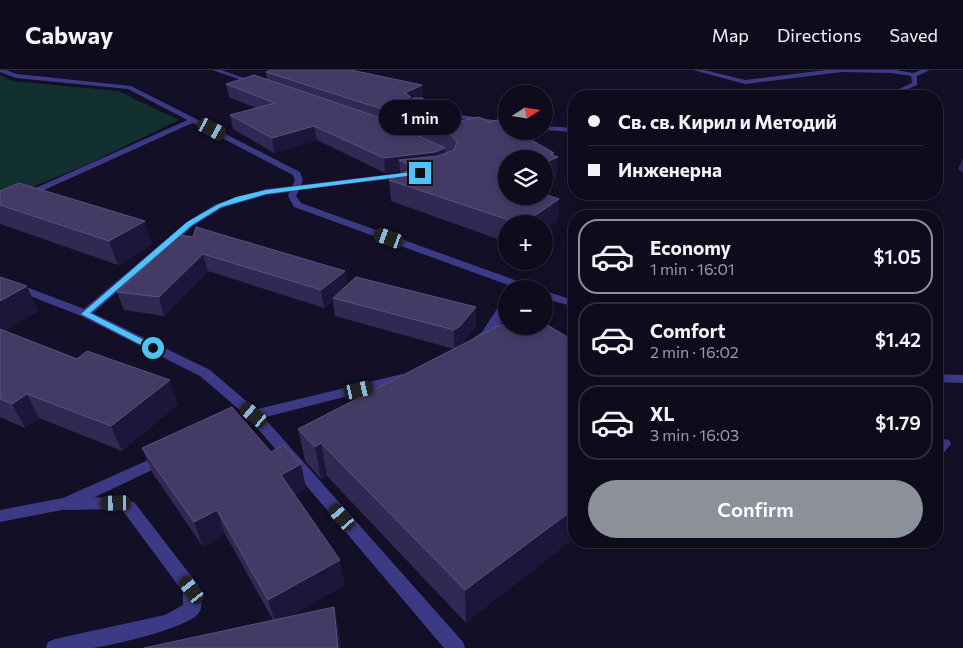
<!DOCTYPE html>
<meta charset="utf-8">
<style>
body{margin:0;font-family:Commissioner,sans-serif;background:#1c1929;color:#f1f3f6;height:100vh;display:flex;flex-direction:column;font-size:19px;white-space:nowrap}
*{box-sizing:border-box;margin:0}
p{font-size:16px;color:#9b9ba3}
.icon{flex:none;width:28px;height:28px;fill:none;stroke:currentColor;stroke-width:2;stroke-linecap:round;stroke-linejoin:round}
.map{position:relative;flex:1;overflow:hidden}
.drawer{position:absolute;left:568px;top:140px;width:375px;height:338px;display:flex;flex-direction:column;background:#0e0b1c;border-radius:20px;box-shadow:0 2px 8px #0003,0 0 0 1px #2e2b3b}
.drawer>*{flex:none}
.guide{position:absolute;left:568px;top:20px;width:375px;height:110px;border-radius:20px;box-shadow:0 2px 8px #0003,0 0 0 1px #2e2b3b;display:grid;align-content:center;height:110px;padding:0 20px;background:#0e0b1c}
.needle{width:32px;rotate:78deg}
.controls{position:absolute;left:498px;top:15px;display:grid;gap:10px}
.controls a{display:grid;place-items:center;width:55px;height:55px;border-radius:50%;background:#0e0b1c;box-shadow:0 2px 8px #0003,0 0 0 1px #2e2b3b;font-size:25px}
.end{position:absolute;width:22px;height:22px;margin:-11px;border:6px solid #4fc3f7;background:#111;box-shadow:0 0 0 2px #111}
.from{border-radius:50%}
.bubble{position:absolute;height:35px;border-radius:18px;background:#0e0b1c;box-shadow:0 2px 8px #0003,0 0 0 1px #2e2b3b;font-size:16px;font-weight:600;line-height:35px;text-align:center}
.car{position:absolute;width:15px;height:30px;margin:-15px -8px;border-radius:6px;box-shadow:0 0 4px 1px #0007;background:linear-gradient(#222 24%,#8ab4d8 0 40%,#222 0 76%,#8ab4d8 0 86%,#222 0)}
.guide b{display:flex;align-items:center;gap:18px;height:48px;font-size:19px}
.guide b+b{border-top:1px solid #2e2b3b}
.guide i{width:12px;height:12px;background:#f1f3f6}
ul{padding:9px 0 0;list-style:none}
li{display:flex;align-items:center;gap:15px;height:75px;margin:0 10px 8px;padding:0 10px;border:2px solid #2e2b3b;border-radius:20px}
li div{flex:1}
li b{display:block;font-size:19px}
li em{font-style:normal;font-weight:600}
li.on{border-color:#8c9099}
li>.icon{width:45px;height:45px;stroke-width:1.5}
.button{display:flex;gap:10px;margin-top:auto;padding:10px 20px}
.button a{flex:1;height:58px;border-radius:30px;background:#8c9099;color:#fff;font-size:20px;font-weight:600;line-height:58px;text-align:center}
header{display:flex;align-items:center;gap:30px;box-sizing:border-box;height:70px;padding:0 25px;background:#0e0b1c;border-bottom:1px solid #2e2b3b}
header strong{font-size:24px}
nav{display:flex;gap:28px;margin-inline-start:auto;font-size:18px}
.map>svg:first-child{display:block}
.green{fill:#12302f}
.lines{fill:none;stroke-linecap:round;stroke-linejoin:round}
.service{fill:#3d3a85;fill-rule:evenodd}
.minor{fill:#3d3a85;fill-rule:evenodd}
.wall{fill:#312854;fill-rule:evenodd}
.shaded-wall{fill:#1d163a}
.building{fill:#433a66;stroke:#5a527e}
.route{fill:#4fc3f7}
</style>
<header>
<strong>Cabway</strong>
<nav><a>Map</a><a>Directions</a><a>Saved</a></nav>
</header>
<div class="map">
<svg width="963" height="578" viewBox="0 0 963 578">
<rect width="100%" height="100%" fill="#130f26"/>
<path class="green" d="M0 5 12 11 118 21 179 50 86 95 0 130Z"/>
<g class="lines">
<g class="service">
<path d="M192 48 199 50 0 140V134Z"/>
<path d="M506 230C506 233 507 239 506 242 502 254 485 277 471 274L469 271 482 262 502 231Z"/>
<path d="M402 304 408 308 407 311 254 350 249 348 247 345 249 342 254 340Z"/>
<path d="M944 369 949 370 951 374 941 386 936 387V373Z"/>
<path d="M116 427 134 432 198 515C201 521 204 538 198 544 186 558 112 576 92 578 77 578 61 578 46 578L48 572 55 569 165 545 183 535V522L123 441 116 439 66 440 60 438 58 434 60 430 66 428Z"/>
</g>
<g class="minor">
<path d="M0 0H6L17 4 131 16 300 102 303 110 301 115 418 101 419 103 415 106 299 120 296 126 301 133 534 217 535 219H519L294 137 288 126 289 122 266 125 222 138 193 156 93 243 210 300 259 342 463 572 465 578H444L249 348 200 306 81 246 0 214V207L84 239 187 152 216 134 266 119 292 116 295 110 293 105 128 19 16 8 0 2Z"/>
<path d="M212 0H221L261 14 256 15Z"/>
<path d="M693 0H704L745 10 826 0H896L913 3 921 0H930L917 6V15L892 26H884L912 13 911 6 891 3 842 2 745 14Z"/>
<path d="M429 40 506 52V56L432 44 428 42Z"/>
<path d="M544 56 574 58V62L544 60Z"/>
<path d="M544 221 574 230V237L544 228Z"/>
<path d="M936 304 963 305V313L936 312Z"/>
<path d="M164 383 169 384 171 388 169 392 72 438 0 452V440L63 428Z"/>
</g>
</g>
<g class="wall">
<path d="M266 2 423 27 421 28 460 51 489 52 553 85 557 107 544 113V89L506 126 559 129 558 150 544 160V154H506V172L391 131 389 110 400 105V101L385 103 317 70 274 83 233 59 230 45 256 38 229 27 226 14 267 9ZM393 48V54L386 50Z"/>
<path d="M963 88V103L958 99Z"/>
<path d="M0 121 152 174 118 195 0 154Z"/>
<path d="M180 165 345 201 347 215 476 237V256L461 275 456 278 506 252 466 553 327 406 321 409 305 391 298 359 454 279 335 246 333 231 324 238 208 201 164 246 124 240 117 222Z"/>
<path d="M0 207 27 216 38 241 5 261 178 334 122 381 39 348 25 358 0 347Z"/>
<path d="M936 241 942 246 936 258Z"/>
<path d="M142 378 271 382 301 394 306 418 295 425 345 515 290 546 340 564 273 550 225 464 203 477 152 402Z"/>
</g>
<g class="shaded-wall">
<path d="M422 15 423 27 412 32 392 39 393 48 383 52 382 39 405 23Z"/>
<path d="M314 56 317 70 274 83 272 68Z"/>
<path d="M445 78 446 93 415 97 399 90 400 101 385 103 384 88Z"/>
<path d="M554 83 553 89 558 87 557 107 544 113V93L550 84Z"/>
<path d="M559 129 558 150 544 160V154H529L530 149Z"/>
<path d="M520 146V154H512V151Z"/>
<path d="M145 151 152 174 118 195 109 171Z"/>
<path d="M203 184 208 201 164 246 159 227Z"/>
<path d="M345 201 348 219 333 228V231L324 238 321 220Z"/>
<path d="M27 216 38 241 0 264V231Z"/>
<path d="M476 237V256L461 275 454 279V260Z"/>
<path d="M170 310 178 334 122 381 111 356Z"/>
<path d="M27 324 39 348 25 358 12 334Z"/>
<path d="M321 373 327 406 321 409 315 377Z"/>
<path d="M301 394 306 418 287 429 281 405Z"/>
<path d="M574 439V469L466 553 465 520Z"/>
<path d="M217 440 225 464 203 477 194 452Z"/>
<path d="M340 490 345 515 276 554 268 530Z"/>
<path d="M334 537 340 564 341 578H338Z"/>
</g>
<g class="building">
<path d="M272 0H351L422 15 405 23 411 27 382 39 266 2Z"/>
<path d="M254 5 378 47 445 78 435 82 384 88 314 56 272 68 230 45 275 33 226 14Z"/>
<path d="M414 28H422L460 51 479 47 489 52 497 50 506 56V61H516L554 83 550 84 558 87 544 93V89H506V126H544V124L559 129 530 149 520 146 512 151 389 110 415 97 399 90 438 86 454 80 457 72 449 63 392 39Z"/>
<path d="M19 113 145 151 109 171 0 135V121Z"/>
<path d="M196 157 345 201 321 220 203 184 159 227 117 222 180 165 193 167Z"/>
<path d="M0 207 27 216 0 231Z"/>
<path d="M356 207 476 237 460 256 454 260 333 228Z"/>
<path d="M936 241 942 246 936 247Z"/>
<path d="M506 252V256H544V253L574 271V439L465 520 321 373 315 377 298 359Z"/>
<path d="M0 259 77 289 87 281 170 310 111 356 27 324 12 334 0 329Z"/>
<path d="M232 337 271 382 284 375 301 394 281 405 340 490 268 530 217 440 194 452 142 378Z"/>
<path d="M334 537 338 578H144Z"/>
</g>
<path class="route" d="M420 101 422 104 266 124 221 137 192 155 90 243 156 276V280H151L81 244 187 152 217 135 236 127 266 120Z"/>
</svg>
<div class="controls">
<a><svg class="needle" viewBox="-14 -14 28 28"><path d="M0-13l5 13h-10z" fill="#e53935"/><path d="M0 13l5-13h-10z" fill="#9b9ba3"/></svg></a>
<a><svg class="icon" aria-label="layers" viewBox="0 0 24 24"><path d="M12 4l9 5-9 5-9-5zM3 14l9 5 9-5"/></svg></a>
<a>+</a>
<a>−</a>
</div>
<i class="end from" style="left:153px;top:278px"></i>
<i class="end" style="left:420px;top:103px"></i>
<div class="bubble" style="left:379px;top:30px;width:82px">1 min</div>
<i class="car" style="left:212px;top:59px;rotate:118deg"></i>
<i class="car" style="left:389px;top:168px;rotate:290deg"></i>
<i class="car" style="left:359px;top:320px;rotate:77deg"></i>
<i class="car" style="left:254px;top:345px;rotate:310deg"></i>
<i class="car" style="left:116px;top:433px;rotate:269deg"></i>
<i class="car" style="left:342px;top:447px;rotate:319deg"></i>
<i class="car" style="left:192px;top:520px;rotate:323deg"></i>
<div class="guide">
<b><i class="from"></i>Св. св. Кирил и Методий</b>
<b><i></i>Инженерна</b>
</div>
<section class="drawer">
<ul>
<li class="on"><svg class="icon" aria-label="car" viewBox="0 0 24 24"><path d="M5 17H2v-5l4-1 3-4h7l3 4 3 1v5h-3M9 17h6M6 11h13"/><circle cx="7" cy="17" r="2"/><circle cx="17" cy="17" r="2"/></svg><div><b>Economy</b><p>1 min · 16:01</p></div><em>$1.05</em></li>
<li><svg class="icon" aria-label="car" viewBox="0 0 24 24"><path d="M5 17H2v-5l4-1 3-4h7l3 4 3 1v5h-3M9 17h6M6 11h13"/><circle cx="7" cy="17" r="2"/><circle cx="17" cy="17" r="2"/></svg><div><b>Comfort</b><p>2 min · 16:02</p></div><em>$1.42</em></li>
<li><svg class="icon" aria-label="car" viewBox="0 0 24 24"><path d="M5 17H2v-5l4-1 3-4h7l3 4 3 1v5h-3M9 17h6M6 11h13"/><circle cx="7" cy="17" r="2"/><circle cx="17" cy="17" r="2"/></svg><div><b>XL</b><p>3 min · 16:03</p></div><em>$1.79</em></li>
</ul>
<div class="button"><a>Confirm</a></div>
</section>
</div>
